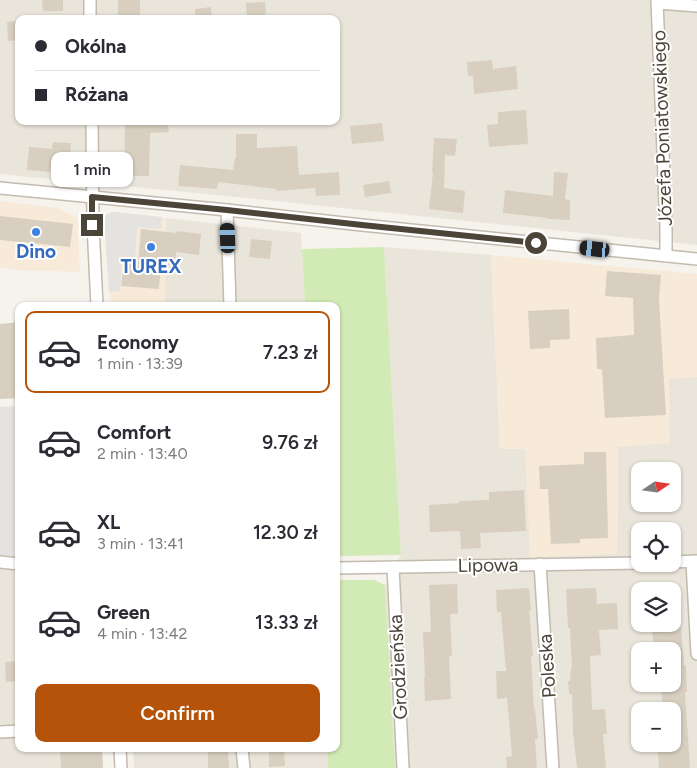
<!DOCTYPE html>
<meta charset="utf-8">
<style>
body{margin:0;font-family:Figtree,sans-serif;background:#f7f7f7;color:#2b2b33;height:100vh;display:flex;flex-direction:column;font-size:19px;white-space:nowrap}
*{box-sizing:border-box;margin:0}
p{font-size:16px;color:#7c7c81}
.icon{flex:none;width:28px;height:28px;fill:none;stroke:currentColor;stroke-width:2;stroke-linecap:round;stroke-linejoin:round}
.map{position:relative;flex:1;overflow:hidden}
.sheet{position:absolute;left:15px;top:302px;width:325px;height:450px;display:flex;flex-direction:column;background:#fff;border-radius:10px;box-shadow:0 1px 4px #0004}
.sheet>*{flex:none}
.top-card{position:absolute;left:15px;top:15px;width:325px;height:110px;border-radius:10px;box-shadow:0 1px 4px #0004;display:grid;align-content:center;height:110px;padding:0 20px;background:#fff}
.needle{width:32px;rotate:77deg}
.tools{position:absolute;left:631px;top:462px;display:grid;gap:10px}
.tools a{display:grid;place-items:center;width:50px;height:50px;border-radius:10px;background:#fff;box-shadow:0 1px 4px #0004;font-size:25px}
.end{position:absolute;width:22px;height:22px;margin:-11px;border:6px solid #4b4439;background:#fff;box-shadow:0 0 0 2px #fff}
.from{border-radius:50%}
.bubble{position:absolute;height:35px;border-radius:10px;background:#fff;box-shadow:0 1px 4px #0004;font-size:16px;font-weight:600;line-height:35px;text-align:center}
.car{position:absolute;width:15px;height:30px;margin:-15px -8px;border-radius:6px;box-shadow:0 0 4px 1px #0007;background:linear-gradient(#222 24%,#8ab4d8 0 40%,#222 0 76%,#8ab4d8 0 86%,#222 0)}
.top-card b{display:flex;align-items:center;gap:18px;height:48px;font-size:19px}
.top-card b+b{border-top:1px solid #e1e1e2}
.top-card i{width:12px;height:12px;background:#2b2b33}
ul{padding:9px 0 0;list-style:none}
li{display:flex;align-items:center;gap:15px;height:82px;margin:0 10px 8px;padding:0 10px;border:2px solid transparent;border-radius:10px}
li div{flex:1}
li b{display:block;font-size:19px}
li em{font-style:normal;font-weight:600}
li.on{border-color:#b45309}
li>.icon{width:45px;height:45px;stroke-width:1.5}
.button{display:flex;gap:10px;margin-top:auto;padding:10px 20px}
.button a{flex:1;height:58px;border-radius:10px;background:#b45309;color:#fff;font-size:20px;font-weight:600;line-height:58px;text-align:center}
.map>svg:first-child{display:block}
.residential{fill:#eae5da;fill-rule:evenodd}
.commercial{fill:#f7ead8}
.green{fill:#d2eab5}
.parking{fill:#e5e3e0}
.building{fill:#d8cfc1}
.lines{fill:none;stroke-linecap:round;stroke-linejoin:round}
.minor-casing{stroke:#c2bbae;stroke-width:14}
.minor{stroke:#fff;stroke-width:11}
.route{stroke:#4b4439;stroke-width:6}
.shop-dot{fill:#3f7fe0;stroke:#fff;stroke-width:2}
.labels{text-anchor:middle;dominant-baseline:central;stroke-width:4;stroke-linejoin:round;paint-order:stroke}
.street-label{font-size:19px;fill:#4b4439;stroke:#fff}
.shop-label{font-size:19px;font-weight:bold;fill:#366cbe;stroke:#fff}
</style>
<div class="map">
<svg width="697" height="768" viewBox="0 0 697 768">
<rect width="100%" height="100%" fill="#f6f3ec"/>
<g class="residential">
<path d="M0 0H697V245L217 195 0 174ZM19 19H336V121H19Z"/>
<path d="M166 218 301 233 305 306H165Z"/>
<path d="M384 247 491 255 500 449H525L617 554 618 447 669 378 697 377V768H395L385 585 401 555ZM640 471H672V504H640ZM640 531H672V564H640ZM640 591H672V624H640ZM640 651H672V684H640ZM640 711H672V744H640Z"/>
<path d="M0 558 19 568V749H98L100 768H0Z"/>
<path d="M133 749H327L328 768H134Z"/>
</g>
<g class="commercial">
<path d="M0 201 58 208 77 218 80 272 17 270 0 267Z"/>
<path d="M116 212 166 218 165 306H111L104 223 106 215 110 213Z"/>
<path d="M491 255 697 274V377L669 379 670 443 618 447 617 554 530 557 525 449H500Z"/>
</g>
<g class="green">
<path d="M384 247 401 555 336 556V306H305L302 249Z"/>
<path d="M336 580H374L385 585 395 768H328L327 749H336Z"/>
</g>
<g class="parking">
<path d="M116 212 162 217 161 229 137 227 135 260 122 258 120 291 109 292 104 223 106 215 110 213Z"/>
<path d="M19 406V557L0 555V407Z"/>
</g>
<g class="building">
<path d="M42 0H63V11H43Z"/>
<rect x="118" y="0" width="22" height="19"/>
<path d="M265 2 266 19H247L246 3Z"/>
<path d="M211 7 212 19H196L195 9Z"/>
<path d="M19 21V40L8 41 7 22Z"/>
<path d="M492 60 493 69 516 66 518 89 474 94 473 76H468L467 62Z"/>
<path d="M526 110 528 144 489 147 487 125 498 124V112Z"/>
<path d="M125 121H167L169 132 150 133 149 176H124Z"/>
<path d="M382 123 384 141 352 144 350 126Z"/>
<path d="M236 134H257V148L297 146 299 175 339 172 340 195 316 196 315 188 276 191V189L218 182 217 189 178 186 180 165 233 170 235 158H236Z"/>
<path d="M434 138 457 139 455 156 445 155 444 188 465 191 463 213 429 209 433 172H432Z"/>
<path d="M53 142 71 143 69 168 51 166 50 172 27 170 29 147 52 149Z"/>
<path d="M554 172 568 173 565 199 570 200V220L548 219V218L503 213 505 190 553 196Z"/>
<path d="M389 181 391 193 365 197 363 185Z"/>
<path d="M0 216 73 224 70 247 0 240Z"/>
<path d="M141 229 176 233 177 231 201 234 199 255 176 252 175 266 161 264 159 289 121 286 124 263 138 264Z"/>
<path d="M251 239 272 241 270 259 249 257Z"/>
<path d="M607 271 661 275 659 300 666 415 605 418 602 369H597L596 338 634 335 633 298 605 296Z"/>
<path d="M569 309 570 339 550 340V348L530 349 528 311Z"/>
<path d="M19 322V398L0 399V324Z"/>
<path d="M584 452H606L608 538 580 539V543L551 544 548 489H540L539 466 584 464Z"/>
<path d="M524 490 526 531 480 533 481 548 461 549 460 531 430 532 429 505 459 503V501L489 500V492Z"/>
<path d="M457 584 458 614H450L452 656H449L451 699 425 701 424 678H425L423 632H431L429 585Z"/>
<path d="M529 588 531 610H529L533 656H531L534 709H535L538 739H535L537 768H507L506 757 512 756 507 698 497 699 496 671H506L501 612H497L496 590Z"/>
<path d="M596 588 597 604 617 603 618 629 599 630 601 655 590 656 592 710 605 709 607 734H603L606 768H577L573 732 572 694H569L568 681H570L571 668H572L570 628H568L566 589Z"/>
<path d="M681 626 684 665H686L687 692H685L690 768H659L658 749 672 748V711H663L661 684H672V651H654L652 628Z"/>
<path d="M19 661V681L6 682 5 662Z"/>
<path d="M86 749H102L103 768H61L60 750Z"/>
<path d="M208 749H228L229 768H208Z"/>
<path d="M269 749H284L285 766 269 767Z"/>
</g>
<g class="lines">
<defs>
<g id="minor">
<path d="M90 0V19"/>
<path d="M657 0 666 229V256"/>
<path d="M658 3 697 6"/>
<path d="M92 121 93 225 97 306"/>
<path d="M0 188 227 210 362 225 697 259"/>
<path d="M227 210 230 306"/>
<path d="M0 562 19 564"/>
<path d="M672 562 697 561"/>
<path d="M692 562 697 654"/>
<path d="M540 564 553 768"/>
<path d="M393 567 403 768"/>
<path d="M336 568 640 563"/>
<path d="M0 732 19 731"/>
<path d="M120 749 121 768"/>
<path d="M242 749 244 768"/>
</g>
</defs>
<use href="#minor" class="minor-casing"/>
<use href="#minor" class="minor"/>
</g>
<g class="lines">
<path class="route" d="M92 225V197L227 210 362 225 536 243"/>
</g>
<g class="shop-dot">
<circle cx="36" cy="232" r="5"/>
<circle cx="151" cy="247" r="5"/>
</g>
<g class="labels">
<g class="street-label">
<text transform="translate(662 128) rotate(-92)">Józefa Poniatowskiego</text>
<text transform="translate(488 565) rotate(-1)">Lipowa</text>
<text transform="translate(547 666) rotate(-94)">Poleska</text>
<text transform="translate(398 667) rotate(-93)">Grodzieńska</text>
</g>
<g class="shop-label">
<text x="36" y="251">Dino</text>
<text x="151" y="266">TUREX</text>
</g>
</g>
</svg>
<div class="tools">
<a><svg class="needle" viewBox="-14 -14 28 28"><path d="M0-13l5 13h-10z" fill="#e53935"/><path d="M0 13l5-13h-10z" fill="#7c7c81"/></svg></a>
<a><svg class="icon" aria-label="locate" viewBox="0 0 24 24"><circle cx="12" cy="12" r="6"/><path d="M12 2v4M12 18v4M2 12h4M18 12h4"/></svg></a>
<a><svg class="icon" aria-label="layers" viewBox="0 0 24 24"><path d="M12 4l9 5-9 5-9-5zM3 14l9 5 9-5"/></svg></a>
<a>+</a>
<a>−</a>
</div>
<i class="end from" style="left:536px;top:243px"></i>
<i class="end" style="left:92px;top:225px"></i>
<div class="bubble" style="left:51px;top:152px;width:82px">1 min</div>
<i class="car" style="left:228px;top:238px;rotate:358deg"></i>
<i class="car" style="left:595px;top:249px;rotate:276deg"></i>
<div class="top-card">
<b><i class="from"></i>Okólna</b>
<b><i></i>Różana</b>
</div>
<section class="sheet">
<ul>
<li class="on"><svg class="icon" aria-label="car" viewBox="0 0 24 24"><path d="M5 17H2v-5l4-1 3-4h7l3 4 3 1v5h-3M9 17h6M6 11h13"/><circle cx="7" cy="17" r="2"/><circle cx="17" cy="17" r="2"/></svg><div><b>Economy</b><p>1 min · 13:39</p></div><em>7.23 zł</em></li>
<li><svg class="icon" aria-label="car" viewBox="0 0 24 24"><path d="M5 17H2v-5l4-1 3-4h7l3 4 3 1v5h-3M9 17h6M6 11h13"/><circle cx="7" cy="17" r="2"/><circle cx="17" cy="17" r="2"/></svg><div><b>Comfort</b><p>2 min · 13:40</p></div><em>9.76 zł</em></li>
<li><svg class="icon" aria-label="car" viewBox="0 0 24 24"><path d="M5 17H2v-5l4-1 3-4h7l3 4 3 1v5h-3M9 17h6M6 11h13"/><circle cx="7" cy="17" r="2"/><circle cx="17" cy="17" r="2"/></svg><div><b>XL</b><p>3 min · 13:41</p></div><em>12.30 zł</em></li>
<li><svg class="icon" aria-label="car" viewBox="0 0 24 24"><path d="M5 17H2v-5l4-1 3-4h7l3 4 3 1v5h-3M9 17h6M6 11h13"/><circle cx="7" cy="17" r="2"/><circle cx="17" cy="17" r="2"/></svg><div><b>Green</b><p>4 min · 13:42</p></div><em>13.33 zł</em></li>
</ul>
<div class="button"><a>Confirm</a></div>
</section>
</div>
